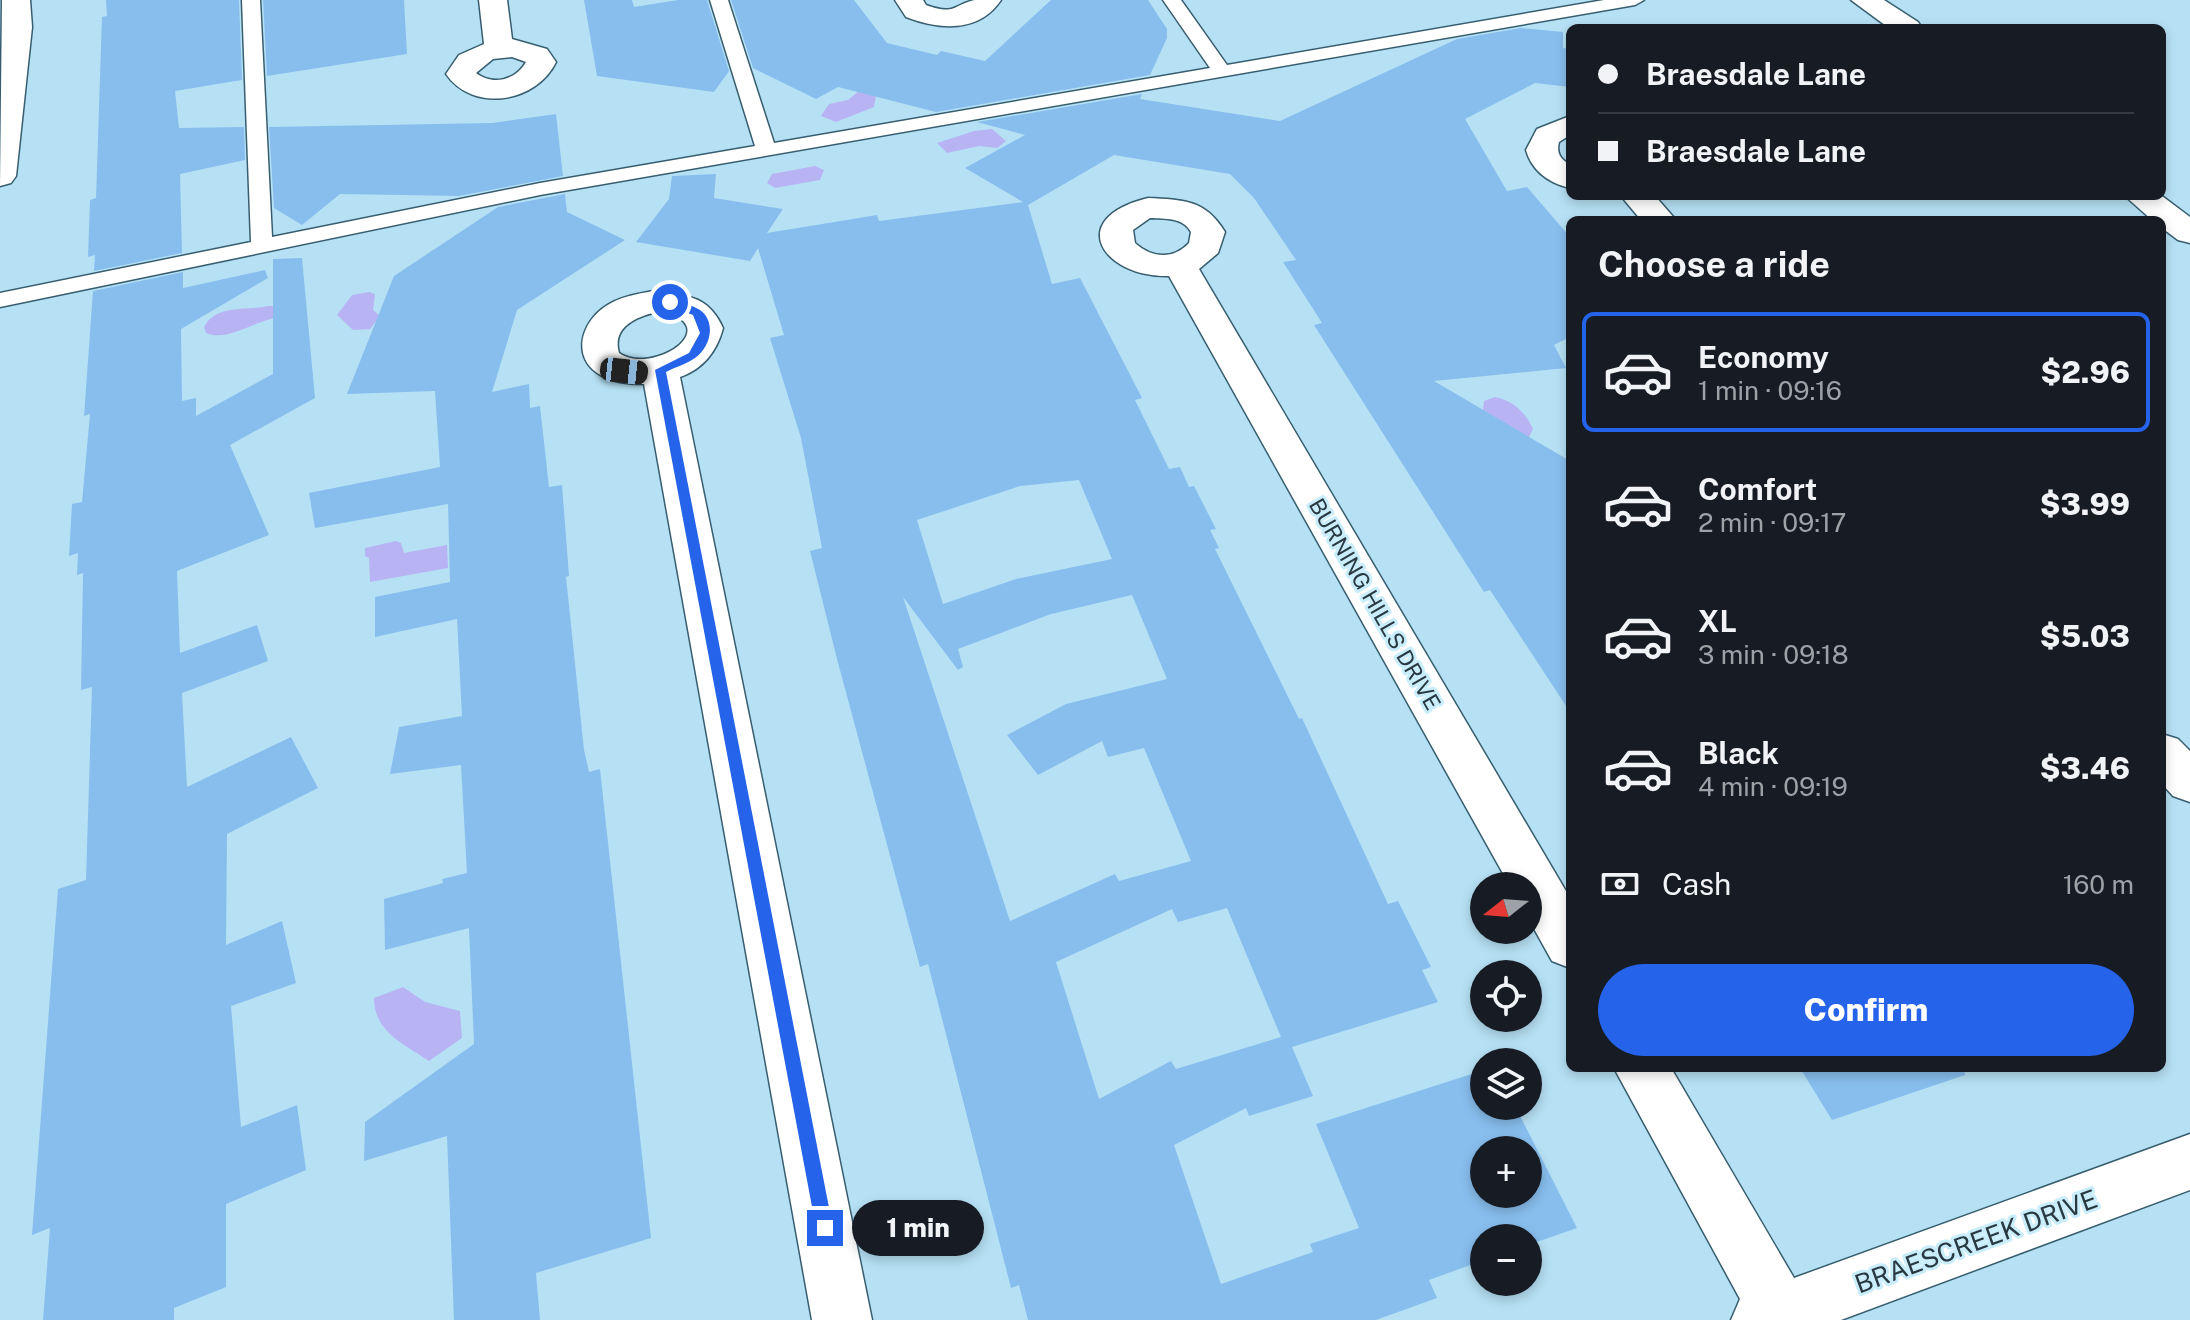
<!DOCTYPE html>
<meta charset="utf-8">
<style>
body{margin:0;font-family:"Public Sans",sans-serif;background:#242831;color:#f1f3f6;height:100vh;display:flex;flex-direction:column;font-size:30px;white-space:nowrap}
*{box-sizing:border-box;margin:0}
p{font-size:26px;color:#9ea1a6}
.icon{flex:none;width:44px;height:44px;fill:none;stroke:currentColor;stroke-width:2;stroke-linecap:round;stroke-linejoin:round}
.map{position:relative;flex:1;overflow:hidden}
.drawer{position:absolute;left:1566px;top:216px;width:600px;height:856px;display:flex;flex-direction:column;background:#171b24;border-radius:12px;box-shadow:0 4px 12px #0003}
.drawer>*{flex:none}
.hud{position:absolute;left:1566px;top:24px;width:600px;height:176px;border-radius:12px;box-shadow:0 4px 12px #0003;display:grid;align-content:center;height:176px;padding:0 32px;background:#171b24}
.needle{width:52px;rotate:253deg}
.fabs{position:absolute;left:1470px;top:872px;display:grid;gap:16px}
.fabs a{display:grid;place-items:center;width:72px;height:72px;border-radius:50%;background:#171b24;box-shadow:0 4px 12px #0003;font-size:40px}
.end{position:absolute;width:36px;height:36px;margin:-18px;border:10px solid #2563eb;background:#fff;box-shadow:0 0 0 4px #fff}
.from{border-radius:50%}
.bubble{position:absolute;height:56px;border-radius:28px;background:#171b24;box-shadow:0 4px 12px #0003;font-size:26px;font-weight:800;line-height:56px;text-align:center}
.car{position:absolute;width:24px;height:48px;margin:-24px -12px;border-radius:10px;box-shadow:0 0 6px 2px #0007;background:linear-gradient(#222 24%,#8ab4d8 0 40%,#222 0 76%,#8ab4d8 0 86%,#222 0)}
.hud b{display:flex;align-items:center;gap:28px;height:76px;font-size:30px}
.hud b+b{border-top:2px solid #363941}
.hud i{width:20px;height:20px;background:#f1f3f6}
ul{padding:0;list-style:none}
li{display:flex;align-items:center;gap:24px;height:120px;margin:0 16px 12px;padding:0 16px;border:4px solid transparent;border-radius:12px}
li div{flex:1}
li b{display:block;font-size:30px}
li em{font-style:normal;font-weight:800}
li.current{border-color:#2563eb}
li>.icon{width:72px;height:72px;stroke-width:1.5}
h2{padding:0 32px;font-size:36px;line-height:96px}
.pay{display:flex;align-items:center;gap:20px;height:88px;padding:0 32px;font-size:30px}
.pay p{margin-inline-start:auto}
.button{display:flex;gap:16px;margin-top:auto;padding:16px 32px}
.button a{flex:1;height:92px;border-radius:48px;background:#2563eb;color:#fff;font-size:32px;font-weight:800;line-height:92px;text-align:center}
.map>svg:first-child{display:block}
.water{fill:#b8b4f4}
.building{fill:#88beee;fill-rule:evenodd}
.lines{fill:none;stroke-linecap:round;stroke-linejoin:round}
.service-casing{stroke:#375e6f;stroke-width:3}
.minor-casing{stroke:#375e6f;stroke-width:3}
.service{fill:#fff;fill-rule:evenodd}
.minor{fill:#fff;fill-rule:evenodd}
.route{fill:#2563eb}
.labels{text-anchor:middle;dominant-baseline:central;stroke-width:6;stroke-linejoin:round;paint-order:stroke}
.street-label{font-size:22px;fill:#283941;stroke:#caedfc}
.near-street-label{font-size:26px;fill:#283941;stroke:#caedfc}
</style>
<div class="map">
<svg width="2190" height="1320" viewBox="0 0 2190 1320">
<rect width="100%" height="100%" fill="#b6e1f4"/>
<g class="water">
<path d="M859 91 876 96 874 107 836 122 821 116 829 104 848 100Z"/>
<path d="M992 129 1006 141 997 148 979 146 947 153 937 143 974 131Z"/>
<path d="M815 166 824 170 820 180 775 188 767 183 772 174Z"/>
<path d="M369 292 375 294 373 310 380 316 370 329 353 330 337 315 352 295Z"/>
<path d="M268 306H276L275 318C253 322 227 342 206 333L204 327C216 304 246 311 268 306Z"/>
<path d="M1495 397C1514 401 1525 412 1533 429L1528 439 1483 410 1484 401Z"/>
<path d="M396 541 401 543 404 553 447 545 448 568 370 582 369 558 365 556V548Z"/>
<path d="M403 987 425 1002 460 1011 462 1038 429 1061C404 1044 374 1032 374 998Z"/>
</g>
<g class="building">
<path d="M106 0H239L242 80 175 91 179 128 244 127 245 160 180 174 182 253 94 271 95 255 88 257 90 200 96 198 102 17 107 16Z"/>
<path d="M263 0H404L407 54 267 76Z"/>
<path d="M584 0H632L634 7 678 0H707L729 71 714 92 597 76Z"/>
<path d="M731 0H854L887 43 937 55 941 51 985 61 1051 0H1148L1167 29V38L1150 75 936 112 838 87 816 99 753 68Z"/>
<path d="M1521 28 1563 32V48L1570 49V87L1535 83 1465 119 1507 191 1527 187 1570 237V337L1554 345 1566 368 1434 381 1570 461V712L1490 590 1484 592 1314 325 1322 323 1283 262 1296 260 1254 198 1230 174 1114 155 1028 205 1052 284 1080 278 1142 398 1135 400 1169 469 1180 467 1189 487 1194 486 1216 529 1210 530 1219 548 1215 549 1299 719 1302 718 1388 904 1398 901 1431 967 1422 970 1438 1002 1292 1047 1313 1096 1249 1116 1246 1108 1174 1145 1221 1284 1313 1252 1310 1244 1359 1228 1316 1124 1484 1070V1106H1515L1577 1228 1528 1245V1238H1484V1260L1429 1280 1437 1298 1376 1320H1028L1019 1285 1011 1288 928 964 920 967 837 659 810 551 822 548 801 438 770 338 784 335 758 248 750 261 636 242 669 199 672 176 716 174 714 198 783 209 767 233 877 215 879 221 1023 202 965 168 1025 135 977 122 1142 94 1140 99 1280 121 1457 39ZM1079 480 1112 559 1016 579 943 604 917 520 1020 486ZM1132 595 1167 679 1066 704 1007 735 1038 775 1102 741 1108 757 1144 748 1191 861 1119 881 1115 874 1010 921 903 597 958 670 963 667 958 649 1051 614ZM1227 908 1281 1037 1176 1069 1171 1061 1099 1099 1056 962 1172 909 1178 922ZM1484 1150H1528V1194H1484Z"/>
<path d="M556 114 563 176 459 196 340 194 302 225 274 208 269 127 492 123Z"/>
<path d="M565 194 567 212 625 240 517 310 492 392 529 384 530 408 540 406 549 487 562 485 569 576 566 577 584 750 589 772 600 769 651 1238 536 1273 540 1320H454L447 1136 364 1161 365 1122 474 1044 469 928 385 950 384 899 443 883 442 879 467 873 461 765 390 774 399 727 462 716 457 619 375 637V597L450 582 448 504 315 528 309 493 440 467 435 391 347 394 394 276 498 207Z"/>
<path d="M302 258 315 398 230 445 269 535 177 571 180 653 257 625 268 661 182 693 187 787 291 737 318 788 227 834 226 945 282 921 296 983 231 1006 241 1127 297 1105 306 1170 226 1204V1287L174 1308V1320H43L50 1228 32 1235 58 889 86 880 92 687 81 690 83 573 77 575 78 553 69 556 72 504 82 502 90 414 84 416 93 291 183 272V288L265 270 268 278 181 329 182 401 196 398V416L273 374V259Z"/>
<path d="M1800 1068H1964L1965 1075 1832 1120Z"/>
</g>
<g class="lines">
<defs>
<path id="service" d="M242 0H260L272 237 540 183 755 146 710 0H728L774 143 1210 68 1163 0H1181L1227 65 1604 0H1644L1635 5 540 195 0 307V293L251 242Z"/>
<g id="minor">
<path d="M2 0H30L32 27 16 176 11 183 0 186Z"/>
<path d="M479 0H507L512 39 547 49 556 62C536 103 473 113 446 74L459 55 484 44ZM512 57 526 62C516 80 493 86 476 73L493 59Z"/>
<path d="M895 0H923L926 5C956 16 954 4 975 0 983 0 993 0 1001 0 979 33 940 30 906 17Z"/>
<path d="M1851 0H1884L1918 22 1922 28H1889Z"/>
<path d="M1570 116V135L1559 142C1556 154 1561 159 1570 165V188C1549 183 1532 171 1526 150L1537 129Z"/>
<path d="M1621 196H1655L1676 220H1641Z"/>
<path d="M2125 196H2162L2190 217V243L2178 240 2162 228V220H2152Z"/>
<path d="M1148 198C1183 200 1205 199 1225 232L1218 253 1199 269 1570 898V968L1552 961 1528 918V886H1510L1169 276C1104 278 1063 219 1148 198ZM1150 218C1165 219 1183 217 1191 232L1189 243C1173 260 1152 258 1135 243L1133 230Z"/>
<path d="M653 291C686 295 708 295 723 328 717 351 703 369 680 377L872 1320H812L644 384C630 384 615 383 602 376 570 359 581 322 606 306 619 297 637 294 653 291ZM653 313C663 314 677 314 684 322 702 342 646 372 619 353 612 329 633 318 653 313Z"/>
<path d="M2162 734 2178 739 2190 751V802L2173 796 2162 784Z"/>
<path d="M1614 1068H1671L1794 1278 2190 1134V1190L1841 1320H1731L1740 1299Z"/>
</g>
</defs>
<use href="#service" class="service-casing"/>
<use href="#minor" class="minor-casing"/>
<use href="#service" class="service"/>
<use href="#minor" class="minor"/>
</g>
<path class="route" d="M670 299C679 302 692 305 700 310 717 322 710 348 695 358 687 364 675 367 666 372L833 1228 831 1234 825 1237 819 1234 816 1228 655 370 689 353 700 333 693 315 666 305V300Z"/>
<g class="labels">
<g class="street-label">
<text transform="translate(1375 604) rotate(60)">BURNING HILLS DRIVE</text>
</g>
<g class="near-street-label">
<text transform="translate(1976 1241) rotate(-20)">BRAESCREEK DRIVE</text>
</g>
</g>
</svg>
<div class="fabs">
<a><svg class="needle" viewBox="-14 -14 28 28"><path d="M0-13l5 13h-10z" fill="#e53935"/><path d="M0 13l5-13h-10z" fill="#9ea1a6"/></svg></a>
<a><svg class="icon" aria-label="locate" viewBox="0 0 24 24"><circle cx="12" cy="12" r="6"/><path d="M12 2v4M12 18v4M2 12h4M18 12h4"/></svg></a>
<a><svg class="icon" aria-label="layers" viewBox="0 0 24 24"><path d="M12 4l9 5-9 5-9-5zM3 14l9 5 9-5"/></svg></a>
<a>+</a>
<a>−</a>
</div>
<i class="end from" style="left:670px;top:302px"></i>
<i class="end" style="left:825px;top:1228px"></i>
<div class="bubble" style="left:852px;top:1200px;width:132px">1 min</div>
<i class="car" style="left:624px;top:371px;rotate:96deg"></i>
<div class="hud">
<b><i class="from"></i>Braesdale Lane</b>
<b><i></i>Braesdale Lane</b>
</div>
<section class="drawer">
<h2>Choose a ride</h2>
<ul>
<li class="current"><svg class="icon" aria-label="car" viewBox="0 0 24 24"><path d="M5 17H2v-5l4-1 3-4h7l3 4 3 1v5h-3M9 17h6M6 11h13"/><circle cx="7" cy="17" r="2"/><circle cx="17" cy="17" r="2"/></svg><div><b>Economy</b><p>1 min · 09:16</p></div><em>$2.96</em></li>
<li><svg class="icon" aria-label="car" viewBox="0 0 24 24"><path d="M5 17H2v-5l4-1 3-4h7l3 4 3 1v5h-3M9 17h6M6 11h13"/><circle cx="7" cy="17" r="2"/><circle cx="17" cy="17" r="2"/></svg><div><b>Comfort</b><p>2 min · 09:17</p></div><em>$3.99</em></li>
<li><svg class="icon" aria-label="car" viewBox="0 0 24 24"><path d="M5 17H2v-5l4-1 3-4h7l3 4 3 1v5h-3M9 17h6M6 11h13"/><circle cx="7" cy="17" r="2"/><circle cx="17" cy="17" r="2"/></svg><div><b>XL</b><p>3 min · 09:18</p></div><em>$5.03</em></li>
<li><svg class="icon" aria-label="car" viewBox="0 0 24 24"><path d="M5 17H2v-5l4-1 3-4h7l3 4 3 1v5h-3M9 17h6M6 11h13"/><circle cx="7" cy="17" r="2"/><circle cx="17" cy="17" r="2"/></svg><div><b>Black</b><p>4 min · 09:19</p></div><em>$3.46</em></li>
</ul>
<div class="pay"><svg class="icon" aria-label="cash" viewBox="0 0 24 24"><path d="M3 7h18v10H3z"/><circle cx="12" cy="12" r="2"/></svg>Cash<p>160 m</p></div>
<div class="button"><a>Confirm</a></div>
</section>
</div>
